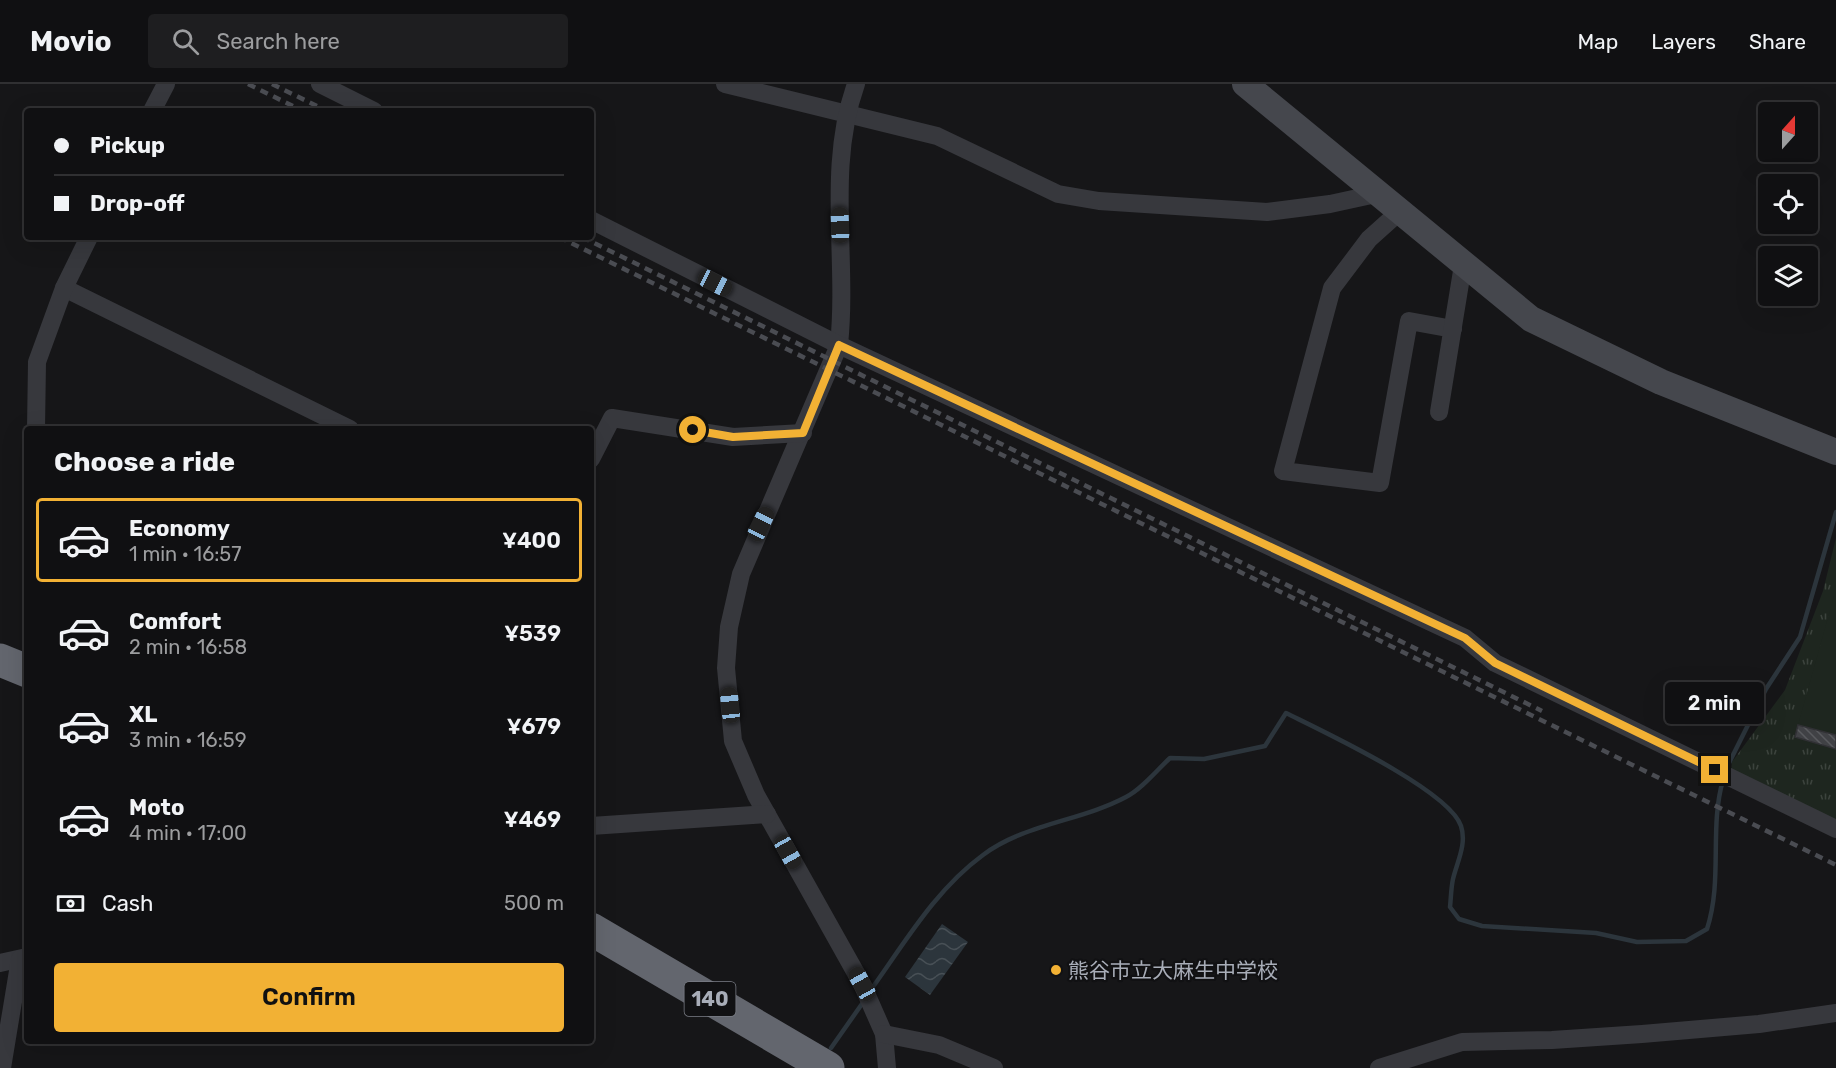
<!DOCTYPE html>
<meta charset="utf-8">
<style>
body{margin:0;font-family:Rubik,"Noto Sans JP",sans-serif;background:#1e1e20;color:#f1f3f6;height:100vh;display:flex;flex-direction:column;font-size:22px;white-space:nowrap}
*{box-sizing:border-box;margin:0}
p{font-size:20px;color:#9c9d9f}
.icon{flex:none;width:33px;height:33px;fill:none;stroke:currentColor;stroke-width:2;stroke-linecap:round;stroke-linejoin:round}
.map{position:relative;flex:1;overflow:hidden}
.sheet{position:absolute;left:24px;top:342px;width:570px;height:618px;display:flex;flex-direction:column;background:#101012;border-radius:6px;box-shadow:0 6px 24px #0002,0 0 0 2px #303032}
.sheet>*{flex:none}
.banner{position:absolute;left:24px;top:24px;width:570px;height:132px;border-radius:6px;box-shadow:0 6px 24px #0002,0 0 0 2px #303032;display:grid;align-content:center;height:132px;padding:0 30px;background:#101012}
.needle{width:39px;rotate:21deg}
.tools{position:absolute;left:1758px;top:18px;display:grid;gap:12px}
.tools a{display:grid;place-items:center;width:60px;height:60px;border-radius:6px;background:#101012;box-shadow:0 6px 24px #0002,0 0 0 2px #303032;font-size:30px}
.end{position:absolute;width:27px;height:27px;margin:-14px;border:8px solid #f2b134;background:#111;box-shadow:0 0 0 3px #111}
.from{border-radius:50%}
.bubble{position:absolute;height:42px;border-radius:6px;background:#101012;box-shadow:0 6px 24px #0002,0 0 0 2px #303032;font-size:20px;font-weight:600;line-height:42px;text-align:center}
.car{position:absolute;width:18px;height:36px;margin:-18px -9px;border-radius:8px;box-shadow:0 0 4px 2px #0007;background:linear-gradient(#222 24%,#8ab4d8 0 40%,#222 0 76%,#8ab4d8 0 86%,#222 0)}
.banner b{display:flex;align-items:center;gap:21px;height:57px;font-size:22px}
.banner b+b{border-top:2px solid #303032}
.banner i{width:15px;height:15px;background:#f1f3f6}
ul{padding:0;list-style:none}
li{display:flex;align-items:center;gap:18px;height:84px;margin:0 12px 9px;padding:0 18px;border:3px solid transparent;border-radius:6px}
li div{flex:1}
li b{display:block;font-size:22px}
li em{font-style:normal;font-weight:600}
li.selected{border-color:#f2b134}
li>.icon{width:54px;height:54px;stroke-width:1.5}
h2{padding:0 30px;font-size:27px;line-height:72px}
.pay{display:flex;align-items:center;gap:15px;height:66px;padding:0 30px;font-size:22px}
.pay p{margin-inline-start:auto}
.cta{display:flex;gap:12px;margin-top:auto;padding:12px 30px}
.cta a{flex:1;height:69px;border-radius:6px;background:#f2b134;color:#111;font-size:24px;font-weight:600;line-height:69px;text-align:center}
header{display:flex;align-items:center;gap:36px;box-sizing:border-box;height:84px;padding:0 30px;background:#101012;border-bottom:2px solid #303032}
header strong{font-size:28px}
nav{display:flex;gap:33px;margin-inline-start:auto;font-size:21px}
.search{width:420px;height:54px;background:#1e1e20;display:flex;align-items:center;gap:15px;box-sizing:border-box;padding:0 21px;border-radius:6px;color:#9c9d9f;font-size:22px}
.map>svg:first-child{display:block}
.park{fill:url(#park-tufts)}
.garden{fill:#1e261f}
.water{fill:url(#water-waves)}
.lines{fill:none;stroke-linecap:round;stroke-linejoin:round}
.stream{stroke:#2c353c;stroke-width:4.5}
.building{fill:url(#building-back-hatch);stroke:#303034;stroke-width:1.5}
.street{stroke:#37383d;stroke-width:18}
.secondary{stroke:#45474d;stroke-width:26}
.highway{stroke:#63666e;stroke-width:33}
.rail{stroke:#4a4c52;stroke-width:4.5;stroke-dasharray:8 6;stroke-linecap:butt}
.route{stroke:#f2b134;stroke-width:8}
.poi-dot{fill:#f2b134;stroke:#111113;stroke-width:2}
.labels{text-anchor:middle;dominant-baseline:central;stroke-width:4.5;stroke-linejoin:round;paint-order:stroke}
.shield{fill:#111113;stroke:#7b7e86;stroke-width:1.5}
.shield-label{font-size:20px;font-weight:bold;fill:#a8adb8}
.poi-label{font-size:21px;fill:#a8adb8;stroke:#111113;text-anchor:start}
</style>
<header>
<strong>Movio</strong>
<div class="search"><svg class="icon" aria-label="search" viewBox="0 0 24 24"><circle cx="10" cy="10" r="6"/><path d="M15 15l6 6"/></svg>Search here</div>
<nav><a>Map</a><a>Layers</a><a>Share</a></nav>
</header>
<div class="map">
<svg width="1836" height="984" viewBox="0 0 1836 984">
<defs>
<pattern id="park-tufts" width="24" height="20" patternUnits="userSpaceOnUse" patternTransform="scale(1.5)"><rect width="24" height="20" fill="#1e261f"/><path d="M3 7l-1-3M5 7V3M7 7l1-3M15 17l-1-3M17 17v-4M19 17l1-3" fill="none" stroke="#3c433d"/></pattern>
<pattern id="water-waves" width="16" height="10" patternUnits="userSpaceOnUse" patternTransform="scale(1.5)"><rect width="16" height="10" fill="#2c353c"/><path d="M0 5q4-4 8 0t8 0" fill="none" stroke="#485056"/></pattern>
<pattern id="building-back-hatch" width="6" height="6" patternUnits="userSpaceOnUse" patternTransform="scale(1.5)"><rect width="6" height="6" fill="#404145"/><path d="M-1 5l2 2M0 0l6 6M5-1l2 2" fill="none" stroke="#595a5e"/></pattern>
</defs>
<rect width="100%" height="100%" fill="#161618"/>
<path class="park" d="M1836 454V740L1731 689 1732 678 1785 606 1823 507Z"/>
<path class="garden" d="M1834 512 1836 513V651L1798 641Z"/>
<path class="water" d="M942 840 968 858 930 911 905 893Z"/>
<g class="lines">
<g class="stream">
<path d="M1726 685 1766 605 1800 553 1836 428"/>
<path d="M870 907C904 860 935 806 983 771 1024 740 1081 737 1126 713 1142 705 1157 686 1170 674L1204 675 1265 662 1286 629C1322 647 1449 706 1461 742 1467 760 1457 778 1453 795 1451 804 1451 814 1450 823L1459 835 1482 842 1596 849 1637 858 1686 857 1707 845C1723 796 1709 744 1723 696"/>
<path d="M831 964 864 917"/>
</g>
</g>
<path class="building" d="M1798 641 1836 651V665L1795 653Z"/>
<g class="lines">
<g class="street">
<path d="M320 0 374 27"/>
<path d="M725 0 937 52 1058 110 1099 117 1267 128 1330 120 1376 110"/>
<path d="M856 0C826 84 848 174 839 261L741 490 729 543 726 584 733 657 756 711 862 900 884 950 887 984"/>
<path d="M152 27 166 0"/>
<path d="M1398 129 1369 155 1332 204 1283 387 1380 399 1409 237 1453 245"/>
<path d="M591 136 839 261 1465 554 1495 579 1836 745"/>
<path d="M64 204 350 345"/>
<path d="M1439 328 1463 181"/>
<path d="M36 345 37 278 64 204 89 153"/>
<path d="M591 375 612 334 733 353 803 349"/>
<path d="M591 742 767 730"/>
<path d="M0 879 27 873"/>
<path d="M884 950 939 961 994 984"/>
<path d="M2 984 20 875"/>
<path d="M1379 984 1462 958 1552 956 1642 950 1759 940 1836 929"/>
</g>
<path class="secondary" d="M1245 0 1531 235 1661 298 1836 368"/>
<g class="highway">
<path d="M0 576 27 587"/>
<path d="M591 845 828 984"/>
</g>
<g class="rail">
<path d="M248 0 303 27"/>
<path d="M272 0 327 27"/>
<path d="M559 153 1836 781"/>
<path d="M582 153 1542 627"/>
</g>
</g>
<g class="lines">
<path class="route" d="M693 346 733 353 803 349 839 261 1465 554 1495 579 1715 686"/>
</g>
<circle class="poi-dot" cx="1056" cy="886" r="6"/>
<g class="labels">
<rect class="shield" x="684.5" y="898" width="51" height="34" rx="4.5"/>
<g class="shield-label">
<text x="710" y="915">140</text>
</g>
<g class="poi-label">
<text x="1068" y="886">熊谷市立大麻生中学校</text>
</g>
</g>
</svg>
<div class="tools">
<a><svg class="needle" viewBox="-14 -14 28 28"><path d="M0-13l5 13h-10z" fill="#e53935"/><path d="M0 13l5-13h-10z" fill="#9c9d9f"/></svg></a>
<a><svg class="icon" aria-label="locate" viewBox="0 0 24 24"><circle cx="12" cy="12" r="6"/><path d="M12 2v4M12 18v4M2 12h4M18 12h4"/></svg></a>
<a><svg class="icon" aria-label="layers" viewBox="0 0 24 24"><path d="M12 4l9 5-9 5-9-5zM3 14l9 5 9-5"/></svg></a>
</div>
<i class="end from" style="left:693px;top:346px"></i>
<i class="end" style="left:1715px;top:686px"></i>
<div class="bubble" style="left:1665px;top:598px;width:99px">2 min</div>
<i class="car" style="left:840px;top:141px;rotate:358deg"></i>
<i class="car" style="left:715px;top:199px;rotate:117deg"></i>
<i class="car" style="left:761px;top:440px;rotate:26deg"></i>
<i class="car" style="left:730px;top:621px;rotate:354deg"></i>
<i class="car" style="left:788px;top:768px;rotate:151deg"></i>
<i class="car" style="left:862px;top:900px;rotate:331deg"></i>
<div class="banner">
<b><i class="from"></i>Pickup</b>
<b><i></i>Drop-off</b>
</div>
<section class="sheet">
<h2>Choose a ride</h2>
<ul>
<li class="selected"><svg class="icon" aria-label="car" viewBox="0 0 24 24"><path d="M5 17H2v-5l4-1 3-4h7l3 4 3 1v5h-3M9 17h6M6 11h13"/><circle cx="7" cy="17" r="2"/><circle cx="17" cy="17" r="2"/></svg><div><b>Economy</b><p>1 min · 16:57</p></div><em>¥400</em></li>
<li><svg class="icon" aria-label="car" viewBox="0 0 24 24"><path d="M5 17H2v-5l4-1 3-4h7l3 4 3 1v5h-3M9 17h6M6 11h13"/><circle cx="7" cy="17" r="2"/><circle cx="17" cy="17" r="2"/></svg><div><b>Comfort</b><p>2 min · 16:58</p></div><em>¥539</em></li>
<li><svg class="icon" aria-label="car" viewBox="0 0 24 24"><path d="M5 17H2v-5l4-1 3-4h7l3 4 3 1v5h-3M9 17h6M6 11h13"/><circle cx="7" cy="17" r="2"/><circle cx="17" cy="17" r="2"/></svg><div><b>XL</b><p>3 min · 16:59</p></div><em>¥679</em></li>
<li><svg class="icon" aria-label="car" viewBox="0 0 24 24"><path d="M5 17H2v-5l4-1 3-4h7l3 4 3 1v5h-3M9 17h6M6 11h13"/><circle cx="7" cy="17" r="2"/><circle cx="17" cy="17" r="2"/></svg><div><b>Moto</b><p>4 min · 17:00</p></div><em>¥469</em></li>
</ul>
<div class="pay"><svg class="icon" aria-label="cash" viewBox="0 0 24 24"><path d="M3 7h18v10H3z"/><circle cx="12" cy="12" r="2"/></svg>Cash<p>500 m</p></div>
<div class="cta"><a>Confirm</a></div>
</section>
</div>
